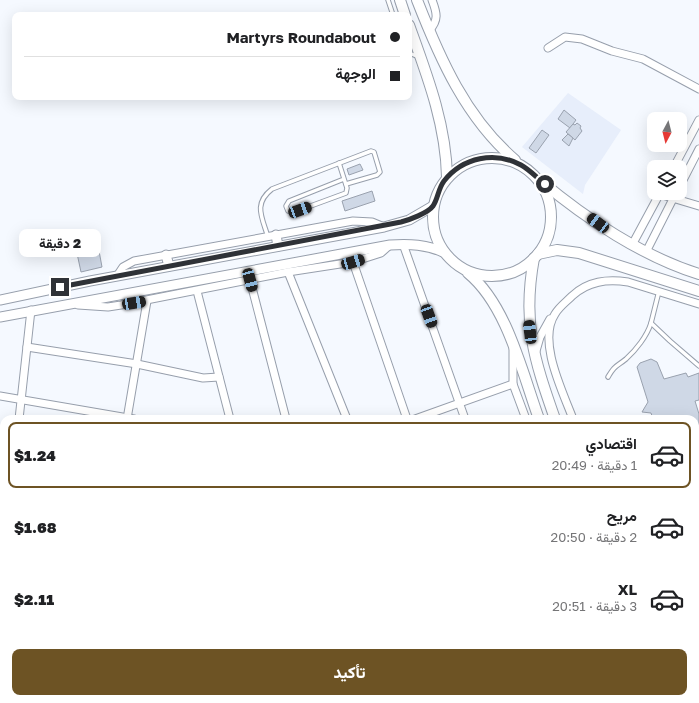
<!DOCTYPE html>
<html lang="ar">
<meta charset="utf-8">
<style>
body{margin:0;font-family:"Golos Text",Vazirmatn,sans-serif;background:#f2f2f2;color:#202124;direction:rtl;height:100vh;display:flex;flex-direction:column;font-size:15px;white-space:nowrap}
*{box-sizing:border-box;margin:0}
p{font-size:13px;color:#757577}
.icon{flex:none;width:22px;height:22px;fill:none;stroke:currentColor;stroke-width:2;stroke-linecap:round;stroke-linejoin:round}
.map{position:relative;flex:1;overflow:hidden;direction:ltr}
.drawer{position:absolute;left:0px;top:415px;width:699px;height:288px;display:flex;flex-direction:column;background:#fff;border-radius:12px 12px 0 0;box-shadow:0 4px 16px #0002;direction:rtl}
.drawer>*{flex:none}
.guide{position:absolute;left:12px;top:12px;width:400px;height:88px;border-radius:8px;box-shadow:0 4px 16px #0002;direction:rtl;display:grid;align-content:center;height:88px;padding:0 12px;background:#fff}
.needle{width:26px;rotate:187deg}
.controls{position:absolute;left:647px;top:112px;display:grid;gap:8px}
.controls a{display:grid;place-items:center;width:40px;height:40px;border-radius:8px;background:#fff;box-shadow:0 4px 16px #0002;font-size:20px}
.end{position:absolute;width:18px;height:18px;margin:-9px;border:5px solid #2f3237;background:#fff;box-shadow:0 0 0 2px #fff}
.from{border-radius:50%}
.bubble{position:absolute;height:28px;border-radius:8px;background:#fff;box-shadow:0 4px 16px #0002;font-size:13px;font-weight:800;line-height:28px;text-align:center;direction:rtl}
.car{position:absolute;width:12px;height:24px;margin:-12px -6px;border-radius:5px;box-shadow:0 0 3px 1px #0007;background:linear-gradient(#222 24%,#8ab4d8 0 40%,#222 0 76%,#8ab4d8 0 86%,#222 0)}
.guide b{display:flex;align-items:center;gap:14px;height:38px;font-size:15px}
.guide b+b{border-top:1px solid #e0e0e0}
.guide i{width:10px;height:10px;background:#202124}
ul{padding:7px 0 0;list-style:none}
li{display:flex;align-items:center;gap:12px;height:66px;margin:0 8px 6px;padding:0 4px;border:2px solid transparent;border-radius:8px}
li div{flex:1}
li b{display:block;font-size:15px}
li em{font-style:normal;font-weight:800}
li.selected{border-color:#6d5324}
li>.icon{width:36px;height:36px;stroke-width:1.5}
.action{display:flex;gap:8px;margin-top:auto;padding:8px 12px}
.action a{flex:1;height:46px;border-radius:8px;background:#6d5324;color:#fff;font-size:16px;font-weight:800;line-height:46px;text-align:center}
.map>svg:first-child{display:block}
.built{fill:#e7eefb}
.building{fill:#cfd8e6;stroke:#99a1ae}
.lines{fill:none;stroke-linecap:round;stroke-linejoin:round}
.service-casing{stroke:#979fac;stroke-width:5.5}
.minor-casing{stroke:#979fac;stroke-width:9}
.tertiary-casing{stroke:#979fac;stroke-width:11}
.secondary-casing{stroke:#979fac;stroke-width:12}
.service{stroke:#fff;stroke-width:3.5}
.minor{stroke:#fff;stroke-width:7}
.tertiary{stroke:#fff;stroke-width:9}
.secondary{stroke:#fff;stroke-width:10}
.route{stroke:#2f3237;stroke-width:5}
</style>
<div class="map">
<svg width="699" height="703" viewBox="0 0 699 703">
<rect width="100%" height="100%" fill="#f5f9ff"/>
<path class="built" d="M568 93 621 130 585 185 583 194 522 147Z"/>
<g class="building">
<path d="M564 110 576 120 570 128 558 119Z"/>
<path d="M577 123 581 126 580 128 582 131 575 140 566 132 573 124 575 125Z"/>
<path d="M542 130 549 135 536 153 529 148Z"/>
<path d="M568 134 573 138 569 146 562 140Z"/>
<path d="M360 164 363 170 349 175 347 169Z"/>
<path d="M372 191 375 201 345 211 342 201Z"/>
<path d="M97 240 102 267 81 272 75 244Z"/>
<path d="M651 359 657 362 664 379 686 373 688 377 699 373V400L695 401 699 414V430L695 431V419H653L651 413 642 412 648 402 637 367 640 363Z"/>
</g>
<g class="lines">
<defs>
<g id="service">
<path d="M388 0 393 15"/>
<path d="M409 53 419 57"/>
<path d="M339 163 347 188 346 193 297 211H288L286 206 289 201 344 179"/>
<path d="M268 237C262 217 253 204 272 189L371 151 374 152 380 172 377 175 346 184"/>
<path d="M659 291 651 323 670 341 699 366"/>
<path d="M608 377C615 365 616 367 626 359 636 350 647 336 651 323"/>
</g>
<g id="minor">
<path d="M429 31C439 20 437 13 432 0"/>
<path d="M548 48 565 37 582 39 612 51 643 59 699 89"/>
<path d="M674 167 699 120"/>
<path d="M680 186 699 149"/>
<path d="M659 194 699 206"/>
<path d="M403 244 465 419"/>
<path d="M632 245 660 193"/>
<path d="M646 252 676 193"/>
<path d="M353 262 407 419"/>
<path d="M288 272 347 419"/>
<path d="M117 276 123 267 134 261 353 221 372 222 384 227"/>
<path d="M250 280 286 419"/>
<path d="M197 291 230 419"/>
<path d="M78 305 108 307 121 305 288 272 353 262 381 253 390 245"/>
<path d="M27 347 137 364 203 378 219 377"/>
<path d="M513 349V384L526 419"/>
<path d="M536 351 540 337 550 319"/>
<path d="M0 396 134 419"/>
<path d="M19 419 31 310"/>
<path d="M127 419 147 301"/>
<path d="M415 419 513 384"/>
<path d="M573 419C563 392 537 341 555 314 559 307 566 302 572 296 588 281 607 279 628 282L699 304"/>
<path d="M0 453H4"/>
<path d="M0 533 4 507"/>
<path d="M0 570 4 571"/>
<path d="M0 635 4 636"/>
<path d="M215 699 229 703"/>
<path d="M440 699 441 703"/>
<path d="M505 699 506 703"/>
<path d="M564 699 565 703"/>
<path d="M624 699 626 703"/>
<path d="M669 699 671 703"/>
<path d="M53 703V699"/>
<path d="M124 703 125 699"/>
<path d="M294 703 295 699"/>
<path d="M361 703V699"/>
<path d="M404 703V699"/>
<path d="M446 703 457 699"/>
</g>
<g id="tertiary">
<path d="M276 235 278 246"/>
<path d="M166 255 169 266"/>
<path d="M0 300 90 281 384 227 409 220 433 206"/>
<path d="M0 317 390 245C409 244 427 244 445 253"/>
</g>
<g id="secondary">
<path d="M400 0 405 15"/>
<path d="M417 0C440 59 466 118 515 160"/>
<path d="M409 25C427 75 446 124 447 177"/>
<circle cx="492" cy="217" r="59"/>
<path d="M541 181C586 219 644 257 699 274"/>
<path d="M538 254 557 250 579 253 699 291"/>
<path d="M534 258C522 323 534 359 555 419"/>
<path d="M468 273C507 305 522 372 539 419"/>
<path d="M639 699 640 703"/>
<path d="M656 699 657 703"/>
</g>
</defs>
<use href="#service" class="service-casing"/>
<use href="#minor" class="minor-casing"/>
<use href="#tertiary" class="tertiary-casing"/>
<use href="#secondary" class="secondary-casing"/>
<use href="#service" class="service"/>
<use href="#minor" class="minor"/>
<use href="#tertiary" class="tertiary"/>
<use href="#secondary" class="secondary"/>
</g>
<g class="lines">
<path class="route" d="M60 287 401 222C409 220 428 213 433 206 438 199 438 189 444 181 463 157 495 151 521 165 530 170 537 178 545 184"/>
</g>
</svg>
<div class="controls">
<a><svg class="needle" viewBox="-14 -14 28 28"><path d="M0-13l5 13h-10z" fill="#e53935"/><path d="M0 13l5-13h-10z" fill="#757577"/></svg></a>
<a><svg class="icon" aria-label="layers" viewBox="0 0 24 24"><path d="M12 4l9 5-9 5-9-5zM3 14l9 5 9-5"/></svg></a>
</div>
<i class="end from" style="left:545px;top:184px"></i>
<i class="end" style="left:60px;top:287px"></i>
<div class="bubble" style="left:19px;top:229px;width:82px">2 دقيقة</div>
<i class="car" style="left:300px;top:210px;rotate:70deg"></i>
<i class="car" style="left:598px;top:223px;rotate:307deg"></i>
<i class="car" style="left:353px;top:262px;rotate:74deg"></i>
<i class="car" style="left:250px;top:280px;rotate:165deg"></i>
<i class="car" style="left:134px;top:303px;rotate:81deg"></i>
<i class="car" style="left:429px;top:316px;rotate:160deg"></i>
<i class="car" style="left:530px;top:332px;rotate:353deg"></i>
<div class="guide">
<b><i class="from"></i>Martyrs Roundabout</b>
<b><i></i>الوجهة</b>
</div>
<section class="drawer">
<ul>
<li class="selected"><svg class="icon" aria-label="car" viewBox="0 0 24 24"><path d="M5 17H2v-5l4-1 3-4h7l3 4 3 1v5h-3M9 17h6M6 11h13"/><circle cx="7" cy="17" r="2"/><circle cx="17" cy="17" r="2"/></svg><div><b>اقتصادي</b><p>1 دقيقة · 20:49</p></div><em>$1.24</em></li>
<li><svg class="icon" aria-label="car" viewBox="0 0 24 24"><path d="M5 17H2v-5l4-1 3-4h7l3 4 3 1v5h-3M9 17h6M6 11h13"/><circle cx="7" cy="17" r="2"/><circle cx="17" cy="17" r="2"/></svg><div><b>مريح</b><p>2 دقيقة · 20:50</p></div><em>$1.68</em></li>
<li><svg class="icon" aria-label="car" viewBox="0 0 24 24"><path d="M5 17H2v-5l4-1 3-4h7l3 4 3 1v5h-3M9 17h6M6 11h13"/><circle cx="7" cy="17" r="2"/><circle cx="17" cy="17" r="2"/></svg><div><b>XL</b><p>3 دقيقة · 20:51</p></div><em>$2.11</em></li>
</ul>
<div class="action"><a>تأكيد</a></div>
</section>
</div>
